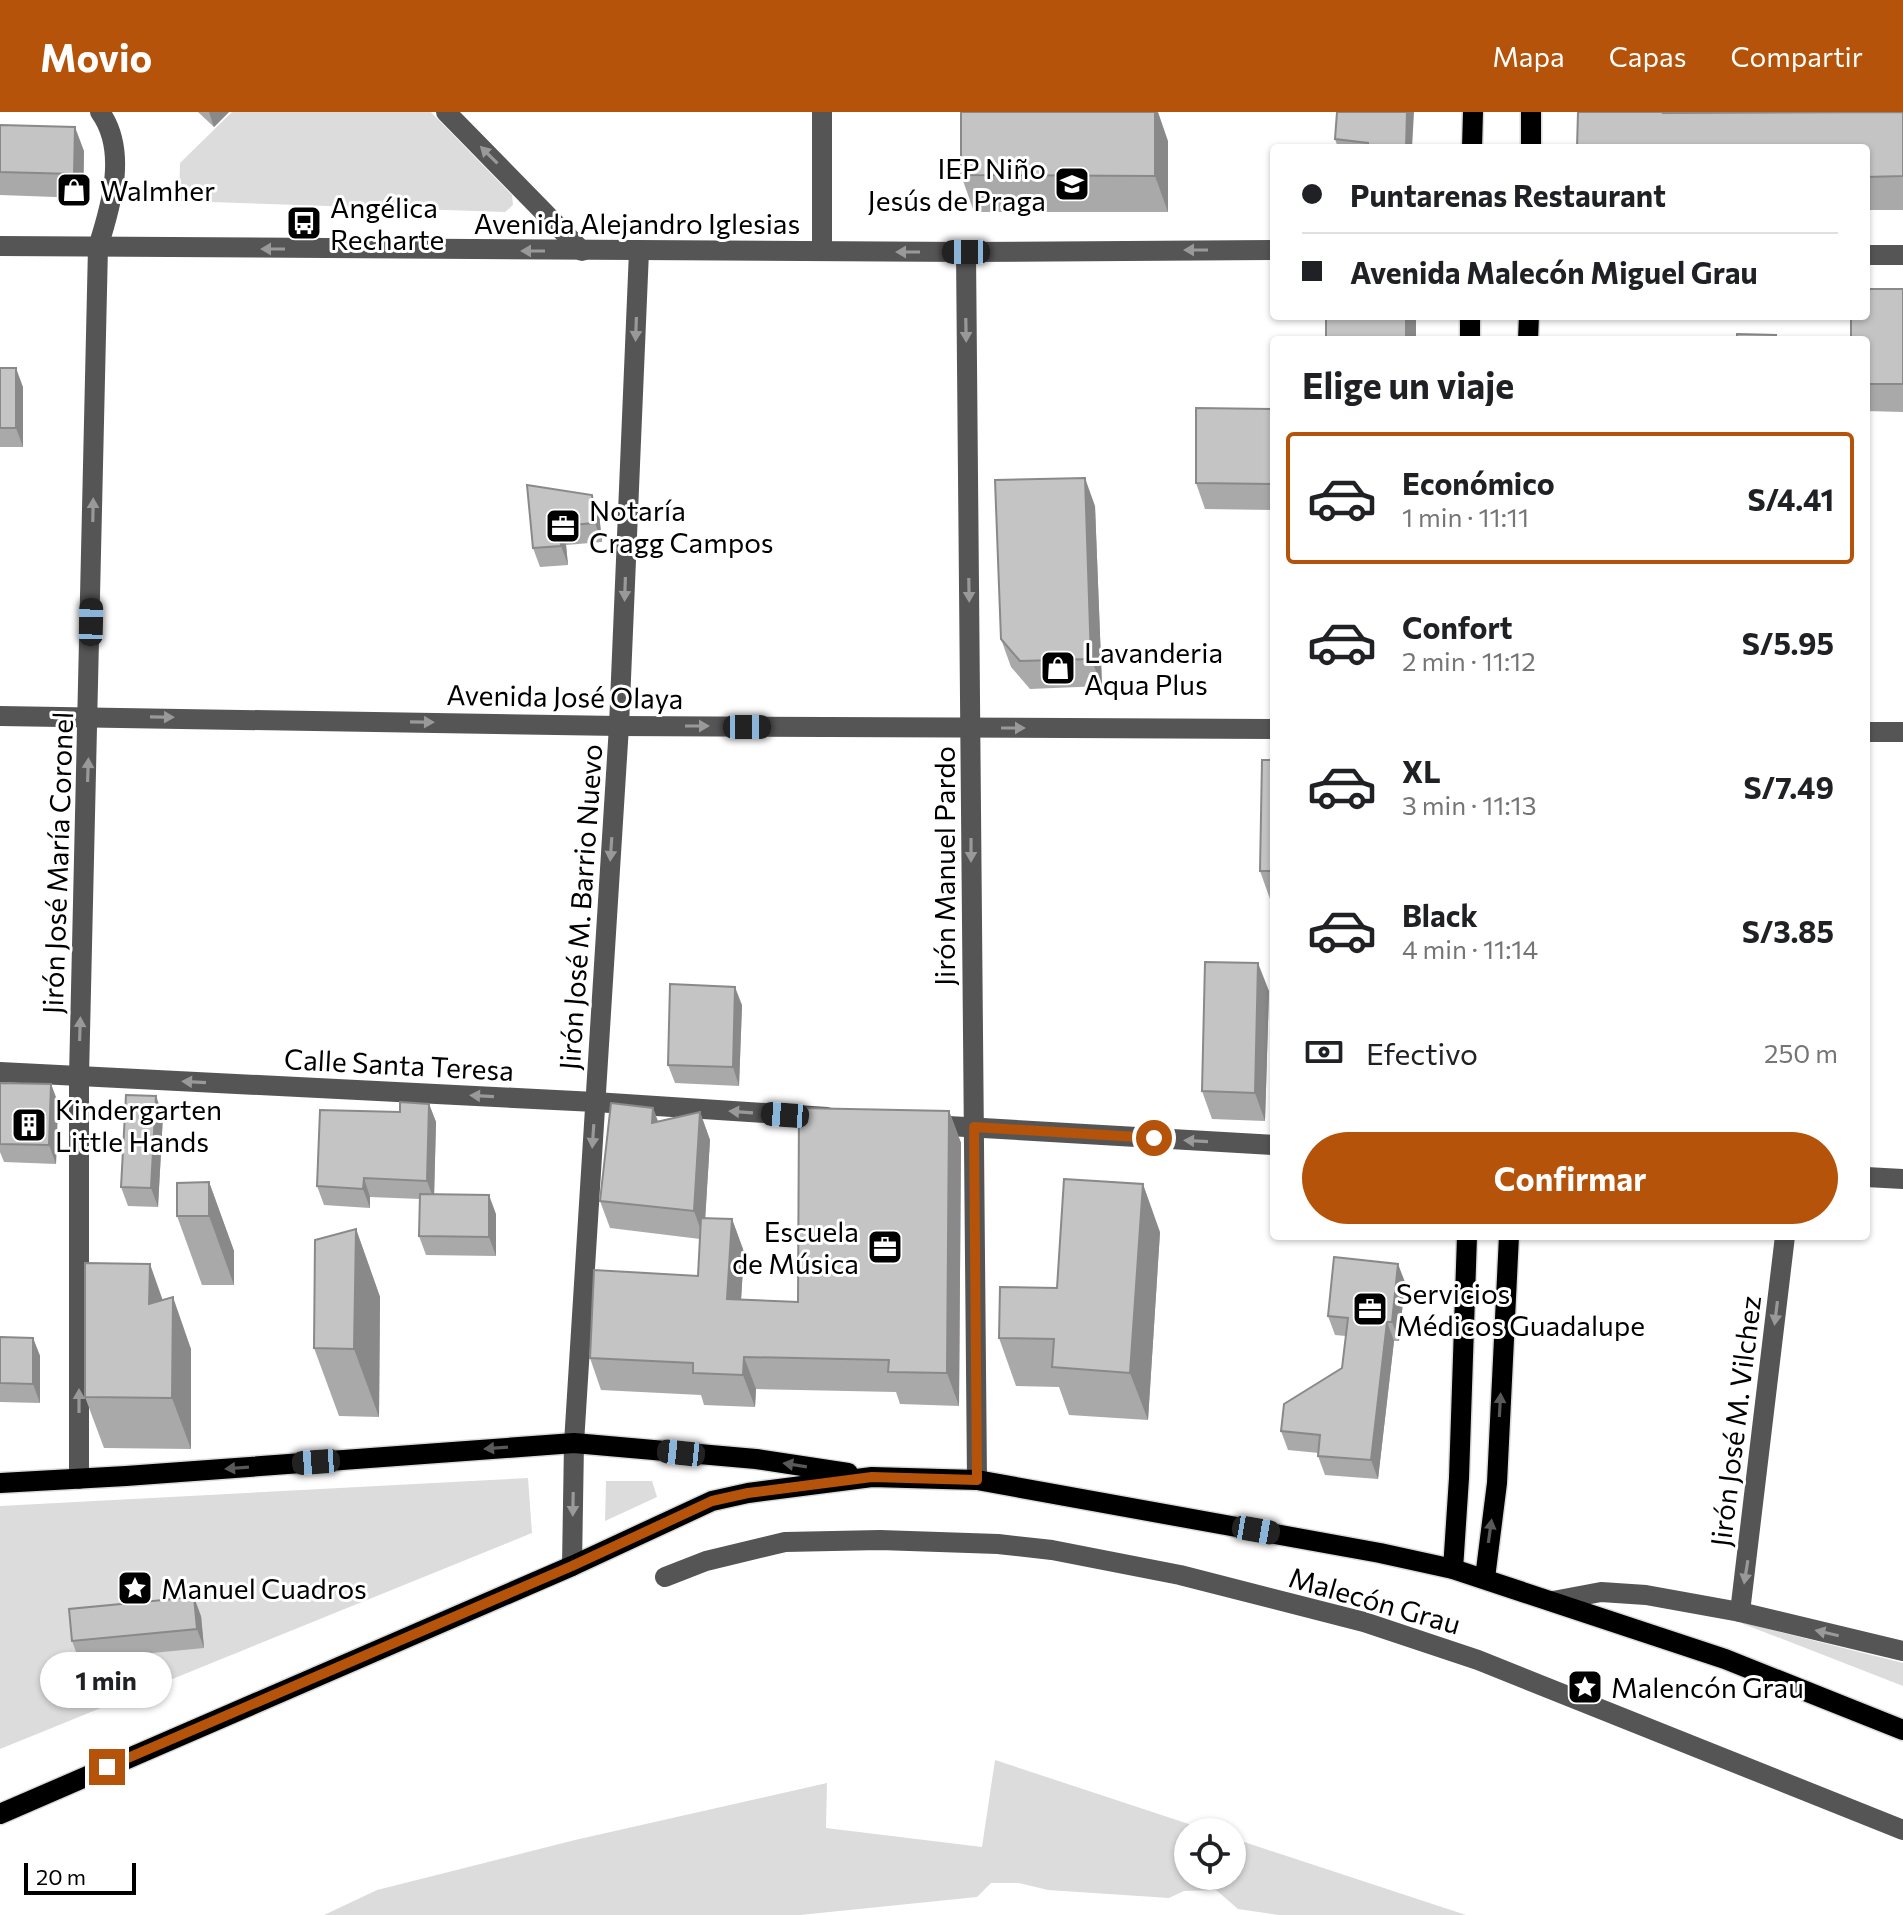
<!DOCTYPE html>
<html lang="es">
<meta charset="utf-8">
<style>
body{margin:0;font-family:Commissioner,sans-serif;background:#f6f6f6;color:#202124;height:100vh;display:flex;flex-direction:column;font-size:30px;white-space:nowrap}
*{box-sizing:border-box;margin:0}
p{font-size:26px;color:#757577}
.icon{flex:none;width:44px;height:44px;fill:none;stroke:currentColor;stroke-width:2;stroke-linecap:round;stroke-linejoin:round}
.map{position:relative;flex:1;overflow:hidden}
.panel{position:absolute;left:1270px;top:224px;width:600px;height:904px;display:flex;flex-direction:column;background:#fff;border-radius:8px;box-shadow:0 2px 6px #0004}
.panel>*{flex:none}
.banner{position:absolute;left:1270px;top:32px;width:600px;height:176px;border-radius:8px;box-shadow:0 2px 6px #0004;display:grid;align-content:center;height:176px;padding:0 32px;background:#fff}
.fabs{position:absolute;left:1174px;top:1706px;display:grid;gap:16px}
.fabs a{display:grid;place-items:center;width:72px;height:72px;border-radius:50%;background:#fff;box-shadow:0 2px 6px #0004;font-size:40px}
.scale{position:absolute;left:24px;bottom:20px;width:112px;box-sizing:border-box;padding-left:8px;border:4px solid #000;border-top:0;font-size:22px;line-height:28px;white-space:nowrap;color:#000;-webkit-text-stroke:6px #fff;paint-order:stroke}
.end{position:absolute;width:36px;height:36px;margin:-18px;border:10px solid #b45309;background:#fff;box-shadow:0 0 0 4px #fff}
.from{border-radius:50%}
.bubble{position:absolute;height:56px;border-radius:28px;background:#fff;box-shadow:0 2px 6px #0004;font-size:26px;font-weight:700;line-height:56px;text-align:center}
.car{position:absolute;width:24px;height:48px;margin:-24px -12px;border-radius:10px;box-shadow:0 0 6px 2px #0007;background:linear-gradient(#222 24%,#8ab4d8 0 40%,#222 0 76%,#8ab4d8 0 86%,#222 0)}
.banner b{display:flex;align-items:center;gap:28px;height:76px;font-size:30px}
.banner b+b{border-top:2px solid #e0e0e0}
.banner i{width:20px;height:20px;background:#202124}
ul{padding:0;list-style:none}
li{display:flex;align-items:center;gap:24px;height:132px;margin:0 16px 12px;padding:0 16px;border:4px solid transparent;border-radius:8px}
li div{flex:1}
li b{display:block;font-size:30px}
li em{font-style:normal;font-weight:700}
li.active{border-color:#b45309}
li>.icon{width:72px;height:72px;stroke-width:1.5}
h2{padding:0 32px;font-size:36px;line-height:96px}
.pay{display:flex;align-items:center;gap:20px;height:88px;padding:0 32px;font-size:30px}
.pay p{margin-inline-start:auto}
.button{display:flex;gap:16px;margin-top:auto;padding:16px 32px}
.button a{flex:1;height:92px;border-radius:48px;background:#b45309;color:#fff;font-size:32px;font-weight:700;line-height:92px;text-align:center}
header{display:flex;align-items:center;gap:48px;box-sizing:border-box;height:112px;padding:0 40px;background:#b45309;color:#fff}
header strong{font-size:38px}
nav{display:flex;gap:44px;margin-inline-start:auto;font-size:28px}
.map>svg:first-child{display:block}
.green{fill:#dcdcdc}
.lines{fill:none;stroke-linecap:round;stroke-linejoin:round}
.major-casing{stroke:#dbdbdb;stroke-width:23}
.minor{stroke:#555;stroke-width:20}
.major{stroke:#000;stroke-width:20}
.wall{fill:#a9a9a9}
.shaded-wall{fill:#898989}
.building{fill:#c4c4c4;stroke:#898989;stroke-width:2}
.oneway{fill:#999}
.oneway2{fill:#595959}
.route{stroke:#b45309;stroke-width:10}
.labels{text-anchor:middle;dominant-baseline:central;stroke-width:6;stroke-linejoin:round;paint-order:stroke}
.poi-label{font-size:28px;fill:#000;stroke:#fff;text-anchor:start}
.street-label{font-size:28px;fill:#000;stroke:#fff}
</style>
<header>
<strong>Movio</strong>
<nav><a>Mapa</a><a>Capas</a><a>Compartir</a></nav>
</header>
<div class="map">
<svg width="1903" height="1803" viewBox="0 0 1903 1803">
<rect width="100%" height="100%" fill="#fff"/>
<g class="green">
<path d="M232 0H431L512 83 513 93 505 100 179 89 180 51Z"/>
<path d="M528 1366 532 1421 0 1637V1394Z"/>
<path d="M606 1369H652L657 1385 605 1409Z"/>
<path d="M1736 1509 1903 1551V1574Z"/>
<path d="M995 1648 1213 1720H1188V1764H1232V1726L1466 1803H1279L1238 1797 1216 1778 1184 1779 1169 1786 1048 1778 1019 1771H991L977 1785 800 1803H324L377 1778 575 1728 827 1671 826 1716 982 1735Z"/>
</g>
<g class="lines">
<defs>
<g id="major">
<path d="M1472 36 1473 0"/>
<path d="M1531 36V0"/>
<path d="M1470 204V228"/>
<path d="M1528 228 1529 204"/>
<path d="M0 1371 126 1364 574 1331 756 1347 848 1361"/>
<path d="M1453 1457 1459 1366 1467 1124"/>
<path d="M1485 1466 1497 1371 1509 1124"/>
<path d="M0 1702 572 1454 712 1389 748 1381 872 1365 977 1368 1380 1441 1453 1457 1725 1547 1903 1618"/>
</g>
</defs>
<use href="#major" class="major-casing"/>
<g class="minor">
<path d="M446 0 582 139"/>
<path d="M0 134 966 140 1274 138"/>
<path d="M822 139V0"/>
<path d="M966 140 977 1368"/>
<path d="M1866 143H1903"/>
<path d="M0 604 619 614 1274 617"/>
<path d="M1866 620H1903"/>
<path d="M0 960 595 990 827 1005"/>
<path d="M931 1013 1274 1033"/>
<path d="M1866 1065 1903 1067"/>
<path d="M79 1367V965L98 135C111 94 128 39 100 0"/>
<path d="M572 1454 574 1331 619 614 639 139"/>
<path d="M665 1465 706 1449 785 1430 880 1428 998 1432 1052 1438 1180 1463 1364 1510 1478 1548 1903 1718"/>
<path d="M1553 1489 1601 1480 1646 1483 1740 1500 1903 1539"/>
<path d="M1740 1500 1785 1124"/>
</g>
<use href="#major" class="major"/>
</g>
<g class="wall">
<path d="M198 0H229L214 15Z"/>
<path d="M1578 0H1676V1L1903 0V98H1866V36Z"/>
<path d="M0 13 84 39 83 86 0 83Z"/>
<path d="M1335 27 1412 36H1338Z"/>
<path d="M1168 29V100H974L961 63Z"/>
<path d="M1903 177V300L1866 299V228Z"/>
<path d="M0 256 23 275V335H0Z"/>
<path d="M1274 297V398L1205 397 1196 371Z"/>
<path d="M592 383 599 402 602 430 566 433 568 453 540 455 533 436Z"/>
<path d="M1095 394 1102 574 1030 577 1011 555 1001 527Z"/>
<path d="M1274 648V787H1270L1260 759Z"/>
<path d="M1269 879 1265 1009 1212 1007 1202 979Z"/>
<path d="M742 893 739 974 675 971 668 953Z"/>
<path d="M0 971 51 972 58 991 56 1052 4 1050 0 1040Z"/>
<path d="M429 992 436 1010 434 1082 496 1102V1144L426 1143 419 1124 420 1087 370 1085V1096L324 1093 317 1074 400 1000Z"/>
<path d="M653 996 658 1009 700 1000 710 1028 705 1106 732 1107 744 1140 741 1188 798 1190 949 999 961 1031 959 1294 900 1292 896 1280 756 1277 755 1295 704 1293 701 1283 601 1278 590 1246 698 1164 700 1127 610 1116 600 1089Z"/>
<path d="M163 1003 158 1095 128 1094 121 1075Z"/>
<path d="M209 1070 234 1139V1173H202L177 1104Z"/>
<path d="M356 1117 380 1185 379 1305 339 1304 314 1236Z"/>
<path d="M1160 1120 1148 1308 1069 1303 1059 1275 1016 1274 999 1226 1057 1176Z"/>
<path d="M1405 1170 1399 1229H1394L1378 1367 1325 1363 1318 1344 1319 1341 1288 1338 1281 1319 1342 1256 1346 1224 1335 1223 1328 1204Z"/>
<path d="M163 1188 191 1237V1337L104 1336 85 1285Z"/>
<path d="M0 1225 33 1226 40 1244V1291L0 1290Z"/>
<path d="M201 1504 204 1536 79 1548 72 1529Z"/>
</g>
<g class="shaded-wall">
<path d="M209 0H229L214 15Z"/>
<path d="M1155 0H1158L1168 29V100L1155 64Z"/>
<path d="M1407 0H1414L1412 36H1406Z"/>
<path d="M75 15 84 39 83 86 74 62Z"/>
<rect x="1406" y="204" width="10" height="24"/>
<path d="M16 256 23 275V335L16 316Z"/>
<path d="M1085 366 1095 394 1102 574 1091 547Z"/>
<path d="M592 383 599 402 602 430 595 411Z"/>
<path d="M559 414 566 433 568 453 561 434Z"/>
<path d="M1258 851 1269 879 1265 1009 1255 981Z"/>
<path d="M735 875 742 893 739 974 733 955Z"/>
<path d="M51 972 58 991 56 1052 49 1033Z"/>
<path d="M156 984 163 1003 158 1095 151 1076Z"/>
<path d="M429 992 436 1010 434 1088 427 1069Z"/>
<path d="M653 996 663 1024 652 1011Z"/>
<path d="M949 999 961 1031 959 1294 947 1261Z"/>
<path d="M700 1000 710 1028 704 1127 694 1099Z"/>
<path d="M364 1066 370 1085V1096L363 1077Z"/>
<path d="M209 1070 234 1139V1173L209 1104Z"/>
<path d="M1143 1072 1160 1120 1148 1308 1130 1261Z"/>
<path d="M489 1083 496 1102V1144L489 1125Z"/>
<path d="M732 1107 744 1140 739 1220 727 1187Z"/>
<path d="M356 1117 380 1185 379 1305 354 1237Z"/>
<path d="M150 1152 168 1203 149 1192Z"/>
<path d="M1398 1152 1405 1170 1399 1229 1392 1210Z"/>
<path d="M173 1185 191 1237V1337L172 1286Z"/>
<path d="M1387 1210 1394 1229 1378 1367 1371 1348Z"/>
<path d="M33 1226 40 1244V1291L33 1272Z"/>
<path d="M744 1245 756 1277 755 1295 743 1263Z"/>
<path d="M194 1485 201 1504 204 1536 197 1517Z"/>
</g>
<g class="building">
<path d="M961 0H1155V64L961 63Z"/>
<path d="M1337 0H1407L1406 36H1368V31L1335 27Z"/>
<path d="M1578 0H1663V1L1903 0V64L1866 65V36H1577Z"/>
<path d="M0 13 75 15 74 62 0 60Z"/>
<path d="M1866 177H1903V272H1866V228H1851V204H1866Z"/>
<path d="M1326 204H1406V228H1296L1326 227Z"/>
<path d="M1737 222 1776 223V228H1737Z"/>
<rect x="0" y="256" width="16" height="60"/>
<path d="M1196 296 1274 297V372L1196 371Z"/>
<path d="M1085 366 1091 547 1020 549 1001 527 995 368Z"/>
<path d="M527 373 592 383 595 411 559 414 561 434 533 436Z"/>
<path d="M1262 648H1274V759H1260Z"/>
<path d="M1205 850 1258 851 1255 981 1202 979Z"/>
<path d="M670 872 735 875 733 955 668 953Z"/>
<path d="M0 971 51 972 49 1033 0 1032Z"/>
<path d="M126 983 156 984 151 1076 121 1075Z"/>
<path d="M400 990 429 992 427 1069 364 1066 363 1077 317 1074 320 998 400 1000Z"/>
<path d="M611 991 653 996 652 1011 700 1000 694 1099 600 1089Z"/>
<path d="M799 996 949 999 947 1261 888 1260 889 1248 744 1245 743 1263 693 1261V1251L590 1246 594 1158 698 1164 701 1106 732 1107 727 1187 798 1190Z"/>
<path d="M1064 1067 1143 1072 1130 1261 1052 1255 1054 1227 999 1226 1000 1175 1057 1176Z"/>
<path d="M209 1070V1104H177V1071Z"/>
<path d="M420 1082 489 1083V1125L419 1124Z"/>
<path d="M356 1117 354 1237 314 1236 315 1128Z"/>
<path d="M1334 1145 1398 1152 1392 1210H1387L1371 1348 1318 1344 1320 1323 1281 1319 1284 1292 1342 1256 1348 1206 1328 1204Z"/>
<path d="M85 1151 150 1152 149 1192 173 1185 172 1286 85 1285Z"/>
<path d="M0 1225 33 1226V1272L0 1271Z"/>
<path d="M194 1485 197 1517 72 1529 69 1497Z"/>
</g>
<defs><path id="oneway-solid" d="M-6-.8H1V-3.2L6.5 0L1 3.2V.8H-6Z" transform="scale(2)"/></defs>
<g class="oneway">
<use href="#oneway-solid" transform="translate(489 43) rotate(-135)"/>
<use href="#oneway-solid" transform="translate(273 137) rotate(-180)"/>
<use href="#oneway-solid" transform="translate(1196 138) rotate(180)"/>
<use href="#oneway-solid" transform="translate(533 139) rotate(-180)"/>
<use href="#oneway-solid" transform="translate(908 140) rotate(-180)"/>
<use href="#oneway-solid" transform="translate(636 217) rotate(92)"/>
<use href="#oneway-solid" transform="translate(966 218) rotate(89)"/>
<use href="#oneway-solid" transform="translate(93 398) rotate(-89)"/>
<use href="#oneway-solid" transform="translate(625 477) rotate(92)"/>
<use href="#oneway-solid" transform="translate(969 478) rotate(89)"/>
<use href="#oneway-solid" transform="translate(162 605) rotate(1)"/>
<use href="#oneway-solid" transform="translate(422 610) rotate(1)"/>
<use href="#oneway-solid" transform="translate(697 614)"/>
<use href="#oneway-solid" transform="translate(1013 616)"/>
<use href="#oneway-solid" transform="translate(88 658) rotate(-88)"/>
<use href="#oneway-solid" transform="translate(611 737) rotate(94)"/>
<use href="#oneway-solid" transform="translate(971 738) rotate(90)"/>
<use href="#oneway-solid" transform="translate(80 917) rotate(-88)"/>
<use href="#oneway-solid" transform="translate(194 970) rotate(-177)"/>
<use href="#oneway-solid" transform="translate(482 984) rotate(-177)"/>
<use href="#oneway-solid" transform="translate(741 1000) rotate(-176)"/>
<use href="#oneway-solid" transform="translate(593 1024) rotate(94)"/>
<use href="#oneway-solid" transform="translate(1196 1029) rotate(-177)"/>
<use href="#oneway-solid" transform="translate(1776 1201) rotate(97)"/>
<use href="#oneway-solid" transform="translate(79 1289) rotate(-90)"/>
<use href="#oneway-solid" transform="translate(573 1392) rotate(91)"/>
<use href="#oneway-solid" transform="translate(1746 1460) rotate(99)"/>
<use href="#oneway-solid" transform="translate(1827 1521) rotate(-167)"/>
</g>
<g class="oneway2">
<use href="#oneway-solid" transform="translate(1500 1293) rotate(-87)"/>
<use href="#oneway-solid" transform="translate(496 1336) rotate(176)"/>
<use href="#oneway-solid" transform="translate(795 1353) rotate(-171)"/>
<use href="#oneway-solid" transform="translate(237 1356) rotate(176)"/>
<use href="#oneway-solid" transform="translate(1490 1419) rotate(-82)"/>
</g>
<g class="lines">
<path class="route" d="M107 1655 572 1454 712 1389 748 1381 872 1365 977 1368 974 1015 1154 1026"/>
</g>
<defs>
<symbol id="school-square" viewBox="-11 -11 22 22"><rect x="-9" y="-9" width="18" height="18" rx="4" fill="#000" stroke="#fff"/><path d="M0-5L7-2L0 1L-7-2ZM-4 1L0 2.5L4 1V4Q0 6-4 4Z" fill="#fff"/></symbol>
<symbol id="shop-square" viewBox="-11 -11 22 22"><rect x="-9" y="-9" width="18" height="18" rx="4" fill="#000" stroke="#fff"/><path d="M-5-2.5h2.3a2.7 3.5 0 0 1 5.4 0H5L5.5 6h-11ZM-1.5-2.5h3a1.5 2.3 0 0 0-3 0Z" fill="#fff"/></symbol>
<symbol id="bus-square" viewBox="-11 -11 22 22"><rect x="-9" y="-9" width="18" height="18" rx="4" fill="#000" stroke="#fff"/><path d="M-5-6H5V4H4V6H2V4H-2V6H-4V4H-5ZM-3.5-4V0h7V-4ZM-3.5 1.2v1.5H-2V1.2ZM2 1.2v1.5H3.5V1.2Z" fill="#fff"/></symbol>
<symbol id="office-square" viewBox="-11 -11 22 22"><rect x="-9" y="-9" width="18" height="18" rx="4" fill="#000" stroke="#fff"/><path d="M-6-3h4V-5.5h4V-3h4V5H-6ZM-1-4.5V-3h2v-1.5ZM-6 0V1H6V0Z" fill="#fff"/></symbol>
<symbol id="building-square" viewBox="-11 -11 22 22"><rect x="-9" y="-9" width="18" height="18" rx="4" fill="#000" stroke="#fff"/><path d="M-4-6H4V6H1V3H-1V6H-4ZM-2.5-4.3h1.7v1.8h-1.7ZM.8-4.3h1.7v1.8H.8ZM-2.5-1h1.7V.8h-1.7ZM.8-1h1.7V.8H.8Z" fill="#fff"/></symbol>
<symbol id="sight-square" viewBox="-11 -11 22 22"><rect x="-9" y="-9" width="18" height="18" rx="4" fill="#000" stroke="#fff"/><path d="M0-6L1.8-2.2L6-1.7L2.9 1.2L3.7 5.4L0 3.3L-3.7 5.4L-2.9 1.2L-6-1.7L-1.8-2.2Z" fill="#fff"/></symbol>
</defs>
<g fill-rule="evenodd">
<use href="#school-square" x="1052" y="52" width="40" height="40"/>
<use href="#shop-square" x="54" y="58" width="40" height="40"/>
<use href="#bus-square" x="284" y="91" width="40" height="40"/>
<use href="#office-square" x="543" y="394" width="40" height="40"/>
<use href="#shop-square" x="1038" y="536" width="40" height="40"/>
<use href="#building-square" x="9" y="993" width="40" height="40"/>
<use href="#office-square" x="865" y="1115" width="40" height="40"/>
<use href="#office-square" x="1350" y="1177" width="40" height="40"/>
<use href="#sight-square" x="115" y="1456" width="40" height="40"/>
<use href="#sight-square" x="1565" y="1555" width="40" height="40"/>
</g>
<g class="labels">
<g class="poi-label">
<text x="1046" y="56" text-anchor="end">IEP Niño<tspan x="1046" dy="32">Jesús de Praga</tspan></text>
<text x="100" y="78">Walmher</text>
<text x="330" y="95">Angélica<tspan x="330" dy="32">Recharte</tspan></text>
<text x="589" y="398">Notaría<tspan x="589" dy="32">Cragg Campos</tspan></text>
<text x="1084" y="540">Lavanderia<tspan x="1084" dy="32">Aqua Plus</tspan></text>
<text x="55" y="997">Kindergarten<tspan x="55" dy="32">Little Hands</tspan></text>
<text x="859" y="1119" text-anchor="end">Escuela<tspan x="859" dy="32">de Música</tspan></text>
<text x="1396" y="1181">Servicios<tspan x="1396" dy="32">Médicos Guadalupe</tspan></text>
<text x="161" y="1476">Manuel Cuadros</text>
<text x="1611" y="1575">Malencón Grau</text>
</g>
<g class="street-label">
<text x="637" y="111">Avenida Alejandro Iglesias</text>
<text transform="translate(565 584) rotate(1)">Avenida José Olaya</text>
<text transform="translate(57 751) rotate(-88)">Jirón José María Coronel</text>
<text transform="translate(944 754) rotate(-90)">Jirón Manuel Pardo</text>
<text transform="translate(580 795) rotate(-86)">Jirón José M. Barrio Nuevo</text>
<text transform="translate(399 952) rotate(3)">Calle Santa Teresa</text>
<text transform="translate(1735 1309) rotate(-83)">Jirón José M. Vilchez</text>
<text transform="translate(1375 1488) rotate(16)">Malecón Grau</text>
</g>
</g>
</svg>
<div class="fabs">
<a><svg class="icon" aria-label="locate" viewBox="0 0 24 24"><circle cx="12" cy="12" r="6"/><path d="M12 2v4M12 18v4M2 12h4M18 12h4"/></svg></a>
</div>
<div class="scale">20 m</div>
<i class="end from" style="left:1154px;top:1026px"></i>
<i class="end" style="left:107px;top:1655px"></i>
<div class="bubble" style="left:40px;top:1540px;width:132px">1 min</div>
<i class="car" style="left:966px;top:140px;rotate:270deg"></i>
<i class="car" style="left:91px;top:510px;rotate:1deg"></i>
<i class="car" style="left:747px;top:615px;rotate:90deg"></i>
<i class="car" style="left:785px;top:1003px;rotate:274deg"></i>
<i class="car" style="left:681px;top:1341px;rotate:276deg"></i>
<i class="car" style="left:316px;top:1350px;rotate:266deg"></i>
<i class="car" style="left:1256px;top:1418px;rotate:100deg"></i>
<div class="banner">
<b><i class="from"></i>Puntarenas Restaurant</b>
<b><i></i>Avenida Malecón Miguel Grau</b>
</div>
<section class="panel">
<h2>Elige un viaje</h2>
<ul>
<li class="active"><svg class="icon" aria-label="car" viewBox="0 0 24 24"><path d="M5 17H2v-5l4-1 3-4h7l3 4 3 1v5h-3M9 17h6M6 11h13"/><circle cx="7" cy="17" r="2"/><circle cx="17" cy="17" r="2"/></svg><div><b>Económico</b><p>1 min · 11:11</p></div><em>S/4.41</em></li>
<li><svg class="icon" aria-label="car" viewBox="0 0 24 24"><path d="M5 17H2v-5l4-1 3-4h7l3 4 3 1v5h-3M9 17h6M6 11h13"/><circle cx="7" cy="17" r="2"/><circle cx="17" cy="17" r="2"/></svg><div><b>Confort</b><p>2 min · 11:12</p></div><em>S/5.95</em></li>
<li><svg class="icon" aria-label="car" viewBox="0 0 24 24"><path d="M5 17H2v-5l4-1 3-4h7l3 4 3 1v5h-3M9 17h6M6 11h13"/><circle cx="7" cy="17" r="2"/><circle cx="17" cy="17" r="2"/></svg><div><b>XL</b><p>3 min · 11:13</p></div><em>S/7.49</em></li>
<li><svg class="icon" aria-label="car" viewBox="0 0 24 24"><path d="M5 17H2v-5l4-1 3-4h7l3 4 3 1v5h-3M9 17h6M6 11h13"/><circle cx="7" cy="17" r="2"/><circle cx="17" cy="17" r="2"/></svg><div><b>Black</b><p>4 min · 11:14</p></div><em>S/3.85</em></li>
</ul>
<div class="pay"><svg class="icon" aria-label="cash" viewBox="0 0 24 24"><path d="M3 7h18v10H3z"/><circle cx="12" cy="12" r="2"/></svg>Efectivo<p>250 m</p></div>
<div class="button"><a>Confirmar</a></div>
</section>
</div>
